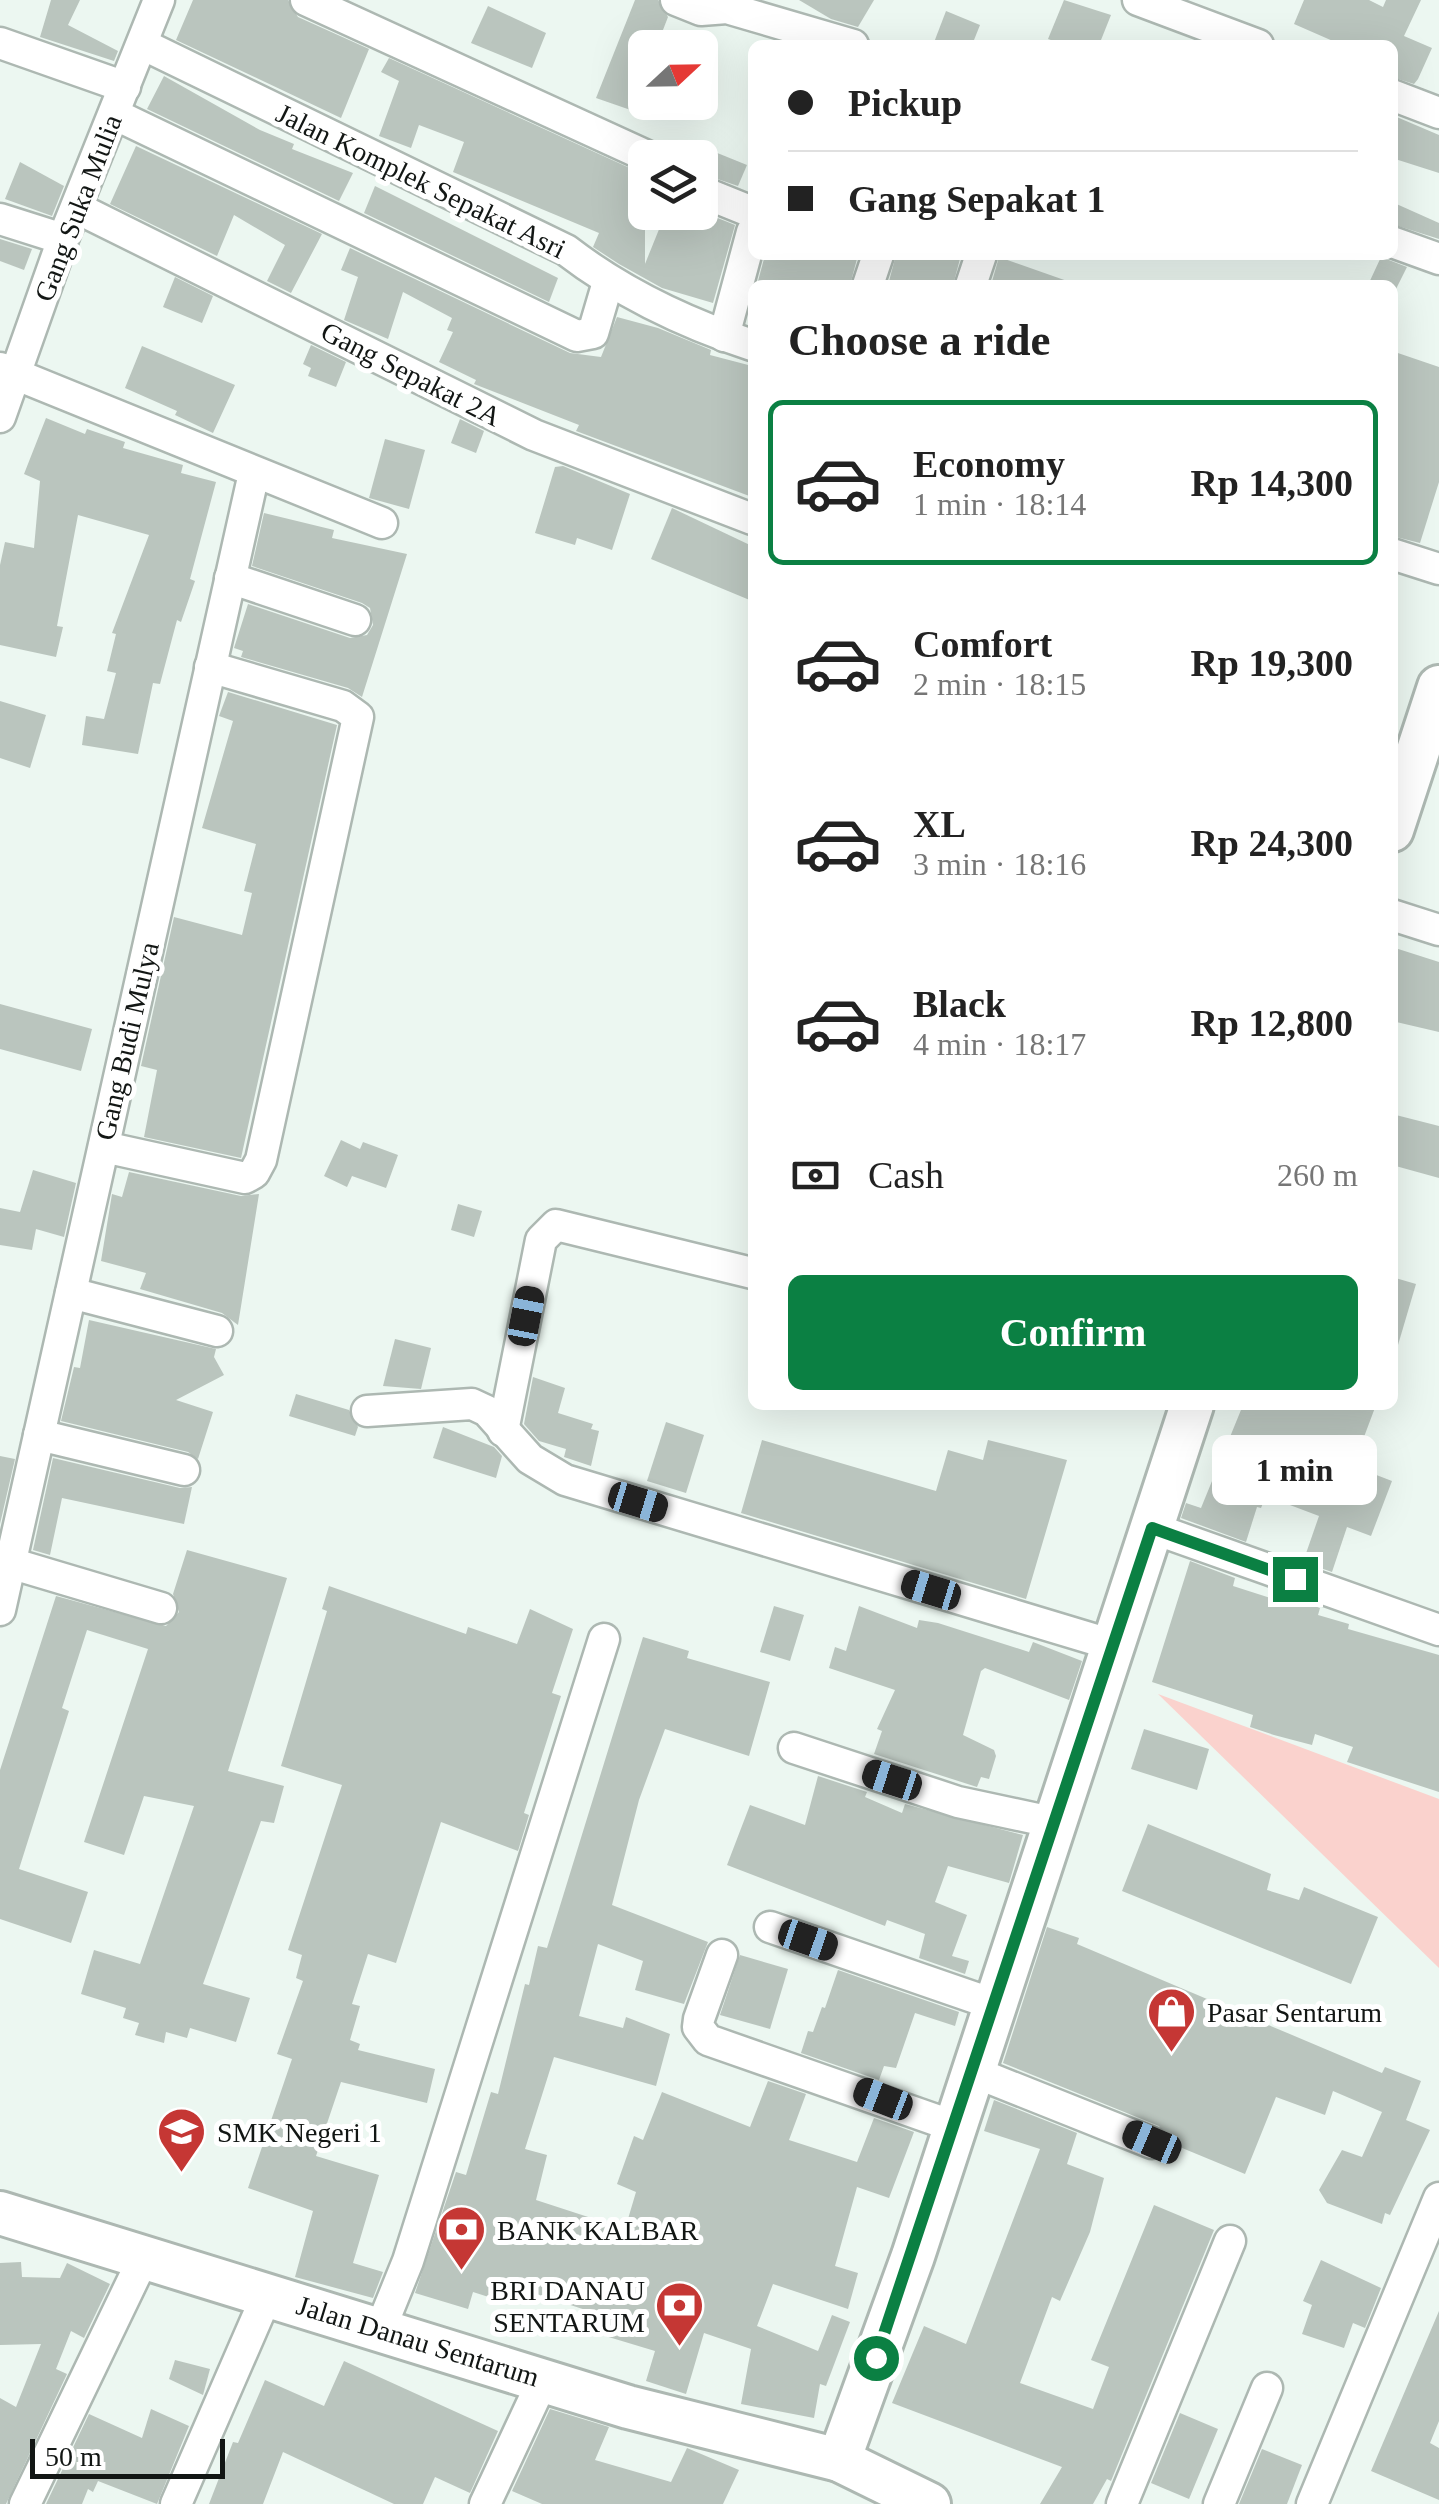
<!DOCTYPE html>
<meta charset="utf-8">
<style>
body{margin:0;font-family:"Times New Roman",serif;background:#f6f6f6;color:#222;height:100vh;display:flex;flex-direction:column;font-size:38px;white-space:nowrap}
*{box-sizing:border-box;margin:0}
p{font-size:32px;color:#767676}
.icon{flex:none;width:55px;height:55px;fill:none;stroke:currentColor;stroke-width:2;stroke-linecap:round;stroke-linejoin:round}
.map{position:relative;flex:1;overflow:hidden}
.side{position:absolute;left:748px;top:280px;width:650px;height:1130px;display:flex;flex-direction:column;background:#fff;border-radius:15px;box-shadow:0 10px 40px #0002}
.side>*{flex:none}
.hud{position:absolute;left:748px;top:40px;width:650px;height:220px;border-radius:15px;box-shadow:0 10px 40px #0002;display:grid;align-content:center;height:220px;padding:0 40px;background:#fff}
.needle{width:65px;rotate:68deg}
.fabs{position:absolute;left:628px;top:30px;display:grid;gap:20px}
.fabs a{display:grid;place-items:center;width:90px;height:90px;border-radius:15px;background:#fff;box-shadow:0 10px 40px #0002;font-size:50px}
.scale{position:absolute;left:30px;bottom:25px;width:195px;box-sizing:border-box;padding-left:10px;border:5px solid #121614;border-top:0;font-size:28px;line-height:35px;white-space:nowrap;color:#121614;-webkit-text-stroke:8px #fff;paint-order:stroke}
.end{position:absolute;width:45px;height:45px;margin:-22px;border:12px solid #0b8043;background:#fff;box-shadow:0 0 0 5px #fff}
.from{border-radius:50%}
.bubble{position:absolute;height:70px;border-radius:15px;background:#fff;box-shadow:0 10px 40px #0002;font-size:32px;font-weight:600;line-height:70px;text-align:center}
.car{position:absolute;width:30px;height:60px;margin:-30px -15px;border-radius:12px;box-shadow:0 0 8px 2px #0007;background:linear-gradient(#222 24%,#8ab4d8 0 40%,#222 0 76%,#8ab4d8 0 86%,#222 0)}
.hud b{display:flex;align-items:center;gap:35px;height:95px;font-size:38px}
.hud b+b{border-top:2px solid #e0e0e0}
.hud i{width:25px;height:25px;background:#222}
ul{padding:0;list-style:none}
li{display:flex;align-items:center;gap:30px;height:165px;margin:0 20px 15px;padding:0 20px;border:5px solid transparent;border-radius:15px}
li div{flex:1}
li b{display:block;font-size:38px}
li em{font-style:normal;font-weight:600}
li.on{border-color:#0b8043}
li>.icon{width:90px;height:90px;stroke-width:1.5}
h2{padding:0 40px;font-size:45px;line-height:120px}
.pay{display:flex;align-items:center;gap:25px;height:110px;padding:0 40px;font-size:38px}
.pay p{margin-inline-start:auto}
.cta{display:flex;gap:20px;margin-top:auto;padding:20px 40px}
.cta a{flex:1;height:115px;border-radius:15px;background:#0b8043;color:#fff;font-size:40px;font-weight:600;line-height:115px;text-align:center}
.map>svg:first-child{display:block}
.green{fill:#fad2cd}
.building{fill:#bac5be}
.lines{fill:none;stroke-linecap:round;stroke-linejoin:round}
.street-casing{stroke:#adb8b2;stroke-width:35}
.secondary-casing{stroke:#adb8b2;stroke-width:48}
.street{stroke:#fff;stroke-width:30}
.secondary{stroke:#fff;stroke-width:42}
.route{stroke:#0b8043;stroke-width:12}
.labels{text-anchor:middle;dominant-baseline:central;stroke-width:10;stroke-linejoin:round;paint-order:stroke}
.street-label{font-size:28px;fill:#121614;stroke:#fff}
.poi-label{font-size:28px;fill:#121614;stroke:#fff;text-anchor:start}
</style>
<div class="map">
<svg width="1439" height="2504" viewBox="0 0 1439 2504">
<rect width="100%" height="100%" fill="#ecf7f1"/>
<path class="green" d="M1158 1694 1439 1799V1968Z"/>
<g class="building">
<path d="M51 0H80L68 25 118 51 114 61 40 37Z"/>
<path d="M193 0H288L298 17 369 49 341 118 176 40Z"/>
<path d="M635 0H658L668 17 656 48H645V115L596 98Z"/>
<path d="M799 0H874L858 27 831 19Z"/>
<path d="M1064 0 1111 15 1099 45H1064L1048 39Z"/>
<path d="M1304 0H1369L1383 7 1386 0H1421L1404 36 1432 48 1418 79 1414 84 1392 77V45H1342L1294 24Z"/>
<path d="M488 6 546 33 532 68 471 43Z"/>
<path d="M946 11 980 25 972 45H933Z"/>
<path d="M389 58 645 175 629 212H645V264L666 212 700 211 735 225 713 303 662 288 619 264 593 247 599 233 453 172 464 142 419 125 411 148 379 136 399 81 381 72Z"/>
<path d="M164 76 260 130 294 144 292 149 353 173 339 201 147 109Z"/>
<path d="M1392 115 1439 135V173L1392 158Z"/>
<path d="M136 146 322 234 291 293 267 281 285 245 234 215 217 256 110 204Z"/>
<path d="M700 146 747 165 738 186 700 173Z"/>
<path d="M20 162 64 186 52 216 5 199Z"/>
<path d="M375 186 558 278 549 302 364 213Z"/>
<path d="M1392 202 1439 223V239L1392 224Z"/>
<path d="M0 239 32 249 24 270 0 261Z"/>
<path d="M350 248 570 353 601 357 617 317 658 328 711 350 710 355 752 366V497L576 431 579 425 474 384 476 380 439 362 453 332 447 330 452 318 403 292 388 339 344 320 358 277 341 270Z"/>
<path d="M765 255H858L850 285H757Z"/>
<path d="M896 255H961L953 285H888Z"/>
<path d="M999 257 1070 282 1069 285H991Z"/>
<path d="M1381 257 1407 267 1392 297V285H1368Z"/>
<path d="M175 277 213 296 202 323 163 307Z"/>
<path d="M311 345 346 362 336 387 308 376 311 368 303 364Z"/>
<path d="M142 346 235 385 213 433 175 415 177 411 125 388Z"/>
<path d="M1392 351 1439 367V482L1420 543 1392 536Z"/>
<path d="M46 418 85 434 87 429 125 442 123 448 183 465 181 473 216 482 190 579 195 581 181 622 177 620 160 684 153 683 138 754 82 745 86 716 104 719 116 673 107 671 116 634 112 633 149 535 78 515 57 626 63 627 56 657 0 645V565L5 542 34 548 40 481 24 474Z"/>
<path d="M460 419 484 431 476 453 451 443Z"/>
<path d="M385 439 425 450 409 509 369 498Z"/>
<path d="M563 466 630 494 612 550 577 538 575 545 535 533 555 467Z"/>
<path d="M672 508 752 546V601L651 559Z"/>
<path d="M264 513 334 530 332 538 407 554 362 697 348 688 241 657 243 651 234 648 248 604 350 638 367 635 373 625 370 608 362 603 252 566Z"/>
<path d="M228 692 337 725 241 1158 144 1137 157 1070 141 1066 174 917 242 935 252 893 244 891 256 844 202 828 233 721 219 716Z"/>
<path d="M0 701 46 715 30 768 0 758Z"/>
<path d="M1392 947 1439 962V1032L1392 1021Z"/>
<path d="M0 1004 92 1029 81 1071 0 1049Z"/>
<path d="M1392 1114 1439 1126V1178L1392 1165Z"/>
<path d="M341 1140 360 1149 363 1142 398 1155 386 1188 352 1176 347 1187 324 1176Z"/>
<path d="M33 1170 76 1183 64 1237 36 1229 32 1250 0 1245V1208L20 1212Z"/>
<path d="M129 1172 241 1196 259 1194 238 1325 222 1313 140 1289 146 1273 101 1261 112 1194 122 1197Z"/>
<path d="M458 1204 482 1211 474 1237 451 1230Z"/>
<path d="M1392 1277 1416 1284 1398 1345 1392 1344Z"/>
<path d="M89 1320 216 1349 214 1357 224 1375 176 1400 213 1412 198 1459 188 1452 61 1421 74 1367 80 1368Z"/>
<path d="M395 1339 431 1348 421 1389 383 1386Z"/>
<path d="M533 1377 565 1388 558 1413 593 1424 591 1429 599 1431 591 1466 564 1457 566 1449 539 1441 524 1424Z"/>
<path d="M296 1394 349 1410 358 1427 355 1436 289 1416Z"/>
<path d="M1243 1405H1376L1353 1466 1392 1481 1371 1536 1347 1527 1332 1572 1303 1562 1319 1516 1266 1496 1261 1508 1257 1507 1246 1542 1181 1518 1186 1503 1201 1508Z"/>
<path d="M666 1422 704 1435 686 1493 647 1481Z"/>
<path d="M443 1427 494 1447 502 1456 496 1478 433 1458Z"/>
<path d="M762 1440 936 1491 948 1450 983 1460 988 1440 1067 1460 1026 1599 741 1513Z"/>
<path d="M0 1456 15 1459 0 1524Z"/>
<path d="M53 1458 180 1488 192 1487 184 1524 62 1498 50 1555 33 1550Z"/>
<path d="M187 1550 287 1578 228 1771 284 1786 274 1823 261 1821 203 1984 250 1998 236 2042 190 2028 187 2038 166 2032 164 2043 135 2035 139 2023 123 2018 126 2008 81 1994 94 1950 140 1964 194 1806 144 1796 124 1855 84 1842 148 1649 87 1630 62 1708 69 1711 19 1869 88 1892 71 1943 0 1919V1770L56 1596 166 1626 179 1612 173 1594Z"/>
<path d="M1190 1561 1235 1578 1233 1586 1289 1604 1291 1597 1320 1608 1318 1615 1349 1624 1348 1629 1439 1655V1792L1347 1762 1353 1747 1315 1734 1312 1745 1274 1735 1250 1727 1253 1715 1152 1682Z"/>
<path d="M329 1586 466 1634 468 1627 517 1644 530 1609 573 1629 552 1693 561 1696 524 1813 529 1815 518 1851 441 1822 396 1963 368 1954 352 2004 360 2006 350 2040 360 2044 358 2050 435 2069 427 2103 341 2082 316 2156 379 2175 353 2263 383 2272 373 2298 295 2277 313 2211 248 2188 292 2059 277 2054 303 1981 296 1978 302 1955 288 1950 342 1785 281 1766 327 1611 322 1609Z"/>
<path d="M774 1606 804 1615 790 1661 760 1652Z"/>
<path d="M859 1606 917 1628 919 1620 938 1623 1029 1652 1033 1642 1082 1661 1069 1700 985 1668 981 1671 963 1735 994 1750 996 1756 989 1779 981 1777 977 1787 874 1754 882 1731 877 1729 895 1690 829 1668 835 1647 846 1651Z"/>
<path d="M643 1637 689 1651 687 1658 770 1682 749 1756 665 1729 639 1800 612 1905 708 1942 684 2004 635 1990 643 1961 598 1944 579 2016 623 2028 626 2017 670 2034 656 2086 554 2057 525 2149 547 2155 536 2200 625 2229 636 2192 617 2184 634 2136 643 2140 662 2092 750 2127 768 2081 806 2094 789 2140 857 2162 874 2118 914 2132 889 2198 857 2187 835 2266 858 2273 848 2309 773 2284 757 2326 818 2351 832 2315 850 2322 826 2386 820 2384 814 2418 741 2404 751 2349 704 2333 686 2394 646 2381 655 2351 592 2332 598 2314 503 2283 498 2300 473 2292 468 2309 415 2293 456 2172 466 2175 491 2092 498 2094 525 1984 529 1985 538 1946 547 1948Z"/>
<path d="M1144 1729 1209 1749 1197 1790 1131 1769Z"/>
<path d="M818 1776 867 1792 865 1797 902 1813 905 1804 1023 1835 1009 1883 948 1866 935 1902 967 1915 952 1956 969 1961 965 1974 919 1958 925 1934 887 1920 885 1926 727 1865 750 1805 805 1825Z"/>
<path d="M1148 1824 1271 1874 1267 1890 1299 1900 1304 1887 1378 1917 1351 1984 1122 1891Z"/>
<path d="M1047 1927 1079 1938 1077 1944 1382 2073 1385 2067 1421 2081 1406 2120 1430 2130 1390 2215 1385 2213 1382 2224 1327 2203 1319 2190 1342 2150 1362 2157 1382 2112 1333 2091 1325 2115 1276 2097 1245 2174 1170 2143 1159 2126 1003 2063Z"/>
<path d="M740 1955 788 1969 770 2029 720 2015Z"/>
<path d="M838 1970 959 2012 955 2026 915 2013 896 2068 884 2066 879 2080 801 2053 808 2031 813 2032 822 2007 825 2008Z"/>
<path d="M994 2100 1077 2133 1067 2164 1104 2178 1090 2232 1060 2301 1052 2297 1020 2383 1093 2409 1109 2367 1091 2360 1154 2205 1214 2230 1111 2481 1107 2479 1093 2504H1040L1062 2467 892 2403 924 2326 966 2344 1040 2149 984 2131Z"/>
<path d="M1321 2260 1381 2288 1365 2328 1353 2323 1344 2348 1302 2334 1312 2305 1303 2301Z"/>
<path d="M21 2262 22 2277 60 2278 67 2263 110 2284 84 2338 71 2331 56 2369 67 2374 6 2504H0V2398L16 2407 41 2344 0 2345V2263Z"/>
<path d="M1439 2311V2421L1430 2443 1439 2448V2500L1371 2471Z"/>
<path d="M175 2360 210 2369 203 2395 169 2379Z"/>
<path d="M344 2361 498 2431 470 2493 435 2477 423 2504H394L283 2452 263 2504H209L233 2442 238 2443 265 2380 324 2406Z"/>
<path d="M151 2409 189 2426 157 2504 98 2481 93 2492 88 2489 82 2504H46L89 2414 142 2438Z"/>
<path d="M550 2409 609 2427 595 2460 671 2482 687 2448 739 2470 723 2504H542L512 2491Z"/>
<path d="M1180 2413 1218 2429 1189 2499 1151 2483Z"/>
<path d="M1262 2449 1302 2465 1287 2504H1239Z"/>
</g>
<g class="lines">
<defs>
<g id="street">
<path d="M306 0 651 158"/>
<path d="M676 0 701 10 727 8 853 45"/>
<path d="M1138 0 1258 45"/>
<path d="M0 43 125 87"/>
<path d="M142 44 566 250C622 293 685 323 752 345"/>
<path d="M1392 95 1439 113"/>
<path d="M114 114 577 336 593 333 608 282"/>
<path d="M700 191 752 212"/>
<path d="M79 209 534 435 752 519"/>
<path d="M0 219 63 239"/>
<path d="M1392 242 1439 259"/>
<path d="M868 285 878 255"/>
<path d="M971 285 981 255"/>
<path d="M724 336 752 232"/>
<path d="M0 368 382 523"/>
<path d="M0 417 63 239 159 0"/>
<path d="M1392 554 1439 569"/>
<path d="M230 578 355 620"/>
<path d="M1392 915 1439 930"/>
<path d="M104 1147 245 1178 254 1173 261 1160 358 717 343 706 210 667"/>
<path d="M71 1293 217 1331"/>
<path d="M367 1411 472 1404 487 1411 530 1459 565 1480 1113 1645"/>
<path d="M503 1431 541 1240 556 1225 752 1273"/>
<path d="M39 1435 184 1470"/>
<path d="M1152 1528 1439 1630"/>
<path d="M10 1563 161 1608"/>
<path d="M0 1610 254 473"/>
<path d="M794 1748 958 1802 1056 1823"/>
<path d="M770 1927 996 2005"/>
<path d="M722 1955 699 2019 698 2027 708 2040 956 2127"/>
<path d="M974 2072 1152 2143"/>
<path d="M380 2330 408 2261 604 1639"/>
<path d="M25 2504 145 2255"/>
<path d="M176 2504 267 2295"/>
<path d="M485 2504 543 2380"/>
<path d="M1122 2504 1230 2241"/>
<path d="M1219 2504 1267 2388"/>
<path d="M1312 2504 1439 2198"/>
</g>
<g id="secondary">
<path d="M1392 830 1439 687"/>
<path d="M0 2213 628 2407 839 2460 929 2504"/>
<path d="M839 2460 913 2256 1192 1405"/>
</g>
</defs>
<use href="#street" class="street-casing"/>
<use href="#secondary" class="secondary-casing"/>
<use href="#street" class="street"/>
<use href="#secondary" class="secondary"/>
</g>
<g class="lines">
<path class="route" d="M876 2358 1152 1528 1295 1579"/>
</g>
<defs>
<symbol id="shop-pin" viewBox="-11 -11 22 30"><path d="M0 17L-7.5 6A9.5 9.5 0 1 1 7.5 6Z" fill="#c53734" stroke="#fff"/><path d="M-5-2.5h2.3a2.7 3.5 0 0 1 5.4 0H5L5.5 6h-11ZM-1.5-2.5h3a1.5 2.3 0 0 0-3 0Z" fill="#fff"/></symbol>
<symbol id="school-pin" viewBox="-11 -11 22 30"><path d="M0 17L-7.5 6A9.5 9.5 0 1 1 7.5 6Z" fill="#c53734" stroke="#fff"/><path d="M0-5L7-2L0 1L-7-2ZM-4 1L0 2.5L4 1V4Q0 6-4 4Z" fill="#fff"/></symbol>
<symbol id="bank-pin" viewBox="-11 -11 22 30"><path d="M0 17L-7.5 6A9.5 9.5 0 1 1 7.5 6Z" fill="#c53734" stroke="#fff"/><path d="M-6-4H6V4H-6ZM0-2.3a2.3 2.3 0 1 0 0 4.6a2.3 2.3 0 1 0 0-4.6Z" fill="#fff"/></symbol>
</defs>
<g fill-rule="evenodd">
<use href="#shop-pin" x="1144" y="1984" width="55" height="75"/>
<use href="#school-pin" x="154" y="2104" width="55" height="75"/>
<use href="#bank-pin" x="434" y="2202" width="55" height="75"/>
<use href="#bank-pin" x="652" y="2278" width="55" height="75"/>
</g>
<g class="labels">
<g class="street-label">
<text transform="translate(421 181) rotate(26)">Jalan Komplek Sepakat Asri</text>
<text transform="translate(78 208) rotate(-69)">Gang Suka Mulia</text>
<text transform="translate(411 374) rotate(27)">Gang Sepakat 2A</text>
<text transform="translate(127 1041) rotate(-77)">Gang Budi Mulya</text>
<text transform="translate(418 2341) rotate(17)">Jalan Danau Sentarum</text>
</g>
<g class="poi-label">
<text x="1207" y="2012">Pasar Sentarum</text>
<text x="217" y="2132">SMK Negeri 1</text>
<text x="497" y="2230">BANK KALBAR</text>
<text x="645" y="2290" text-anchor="end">BRI DANAU<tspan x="645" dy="32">SENTARUM</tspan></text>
</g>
</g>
</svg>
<div class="fabs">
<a><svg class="needle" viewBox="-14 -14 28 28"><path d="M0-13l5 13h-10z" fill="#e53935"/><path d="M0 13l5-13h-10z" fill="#767676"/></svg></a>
<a><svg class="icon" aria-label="layers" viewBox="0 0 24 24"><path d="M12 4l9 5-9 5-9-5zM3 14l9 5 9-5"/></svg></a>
</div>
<div class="scale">50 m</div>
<i class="end from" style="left:876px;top:2358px"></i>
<i class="end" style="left:1295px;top:1579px"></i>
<div class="bubble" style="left:1212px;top:1435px;width:165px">1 min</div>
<i class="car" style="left:526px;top:1316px;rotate:11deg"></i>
<i class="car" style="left:638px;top:1502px;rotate:107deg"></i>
<i class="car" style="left:931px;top:1590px;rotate:287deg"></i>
<i class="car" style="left:892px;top:1780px;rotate:288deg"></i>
<i class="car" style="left:808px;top:1940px;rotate:109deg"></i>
<i class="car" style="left:883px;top:2099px;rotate:291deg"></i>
<i class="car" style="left:1152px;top:2142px;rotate:293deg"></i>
<div class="hud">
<b><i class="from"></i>Pickup</b>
<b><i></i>Gang Sepakat 1</b>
</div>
<section class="side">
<h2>Choose a ride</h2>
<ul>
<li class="on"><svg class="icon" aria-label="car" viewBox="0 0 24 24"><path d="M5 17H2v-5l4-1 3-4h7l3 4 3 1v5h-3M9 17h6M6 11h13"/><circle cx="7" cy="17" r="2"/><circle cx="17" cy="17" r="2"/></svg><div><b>Economy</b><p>1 min · 18:14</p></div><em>Rp 14,300</em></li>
<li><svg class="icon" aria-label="car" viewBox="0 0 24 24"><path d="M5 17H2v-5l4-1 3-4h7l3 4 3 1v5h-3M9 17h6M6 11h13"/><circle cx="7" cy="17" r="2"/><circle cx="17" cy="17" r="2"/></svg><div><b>Comfort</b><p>2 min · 18:15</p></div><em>Rp 19,300</em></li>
<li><svg class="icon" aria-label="car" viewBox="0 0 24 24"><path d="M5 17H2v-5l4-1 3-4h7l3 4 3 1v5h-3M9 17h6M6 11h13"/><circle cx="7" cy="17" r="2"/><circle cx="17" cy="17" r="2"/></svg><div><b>XL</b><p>3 min · 18:16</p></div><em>Rp 24,300</em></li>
<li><svg class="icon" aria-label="car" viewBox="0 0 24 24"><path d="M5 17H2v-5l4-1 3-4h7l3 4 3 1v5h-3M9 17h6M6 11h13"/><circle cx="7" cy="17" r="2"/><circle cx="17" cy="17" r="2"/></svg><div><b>Black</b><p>4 min · 18:17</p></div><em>Rp 12,800</em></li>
</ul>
<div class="pay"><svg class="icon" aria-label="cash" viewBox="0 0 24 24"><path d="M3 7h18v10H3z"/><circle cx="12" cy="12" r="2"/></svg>Cash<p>260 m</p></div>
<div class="cta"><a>Confirm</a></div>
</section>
</div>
